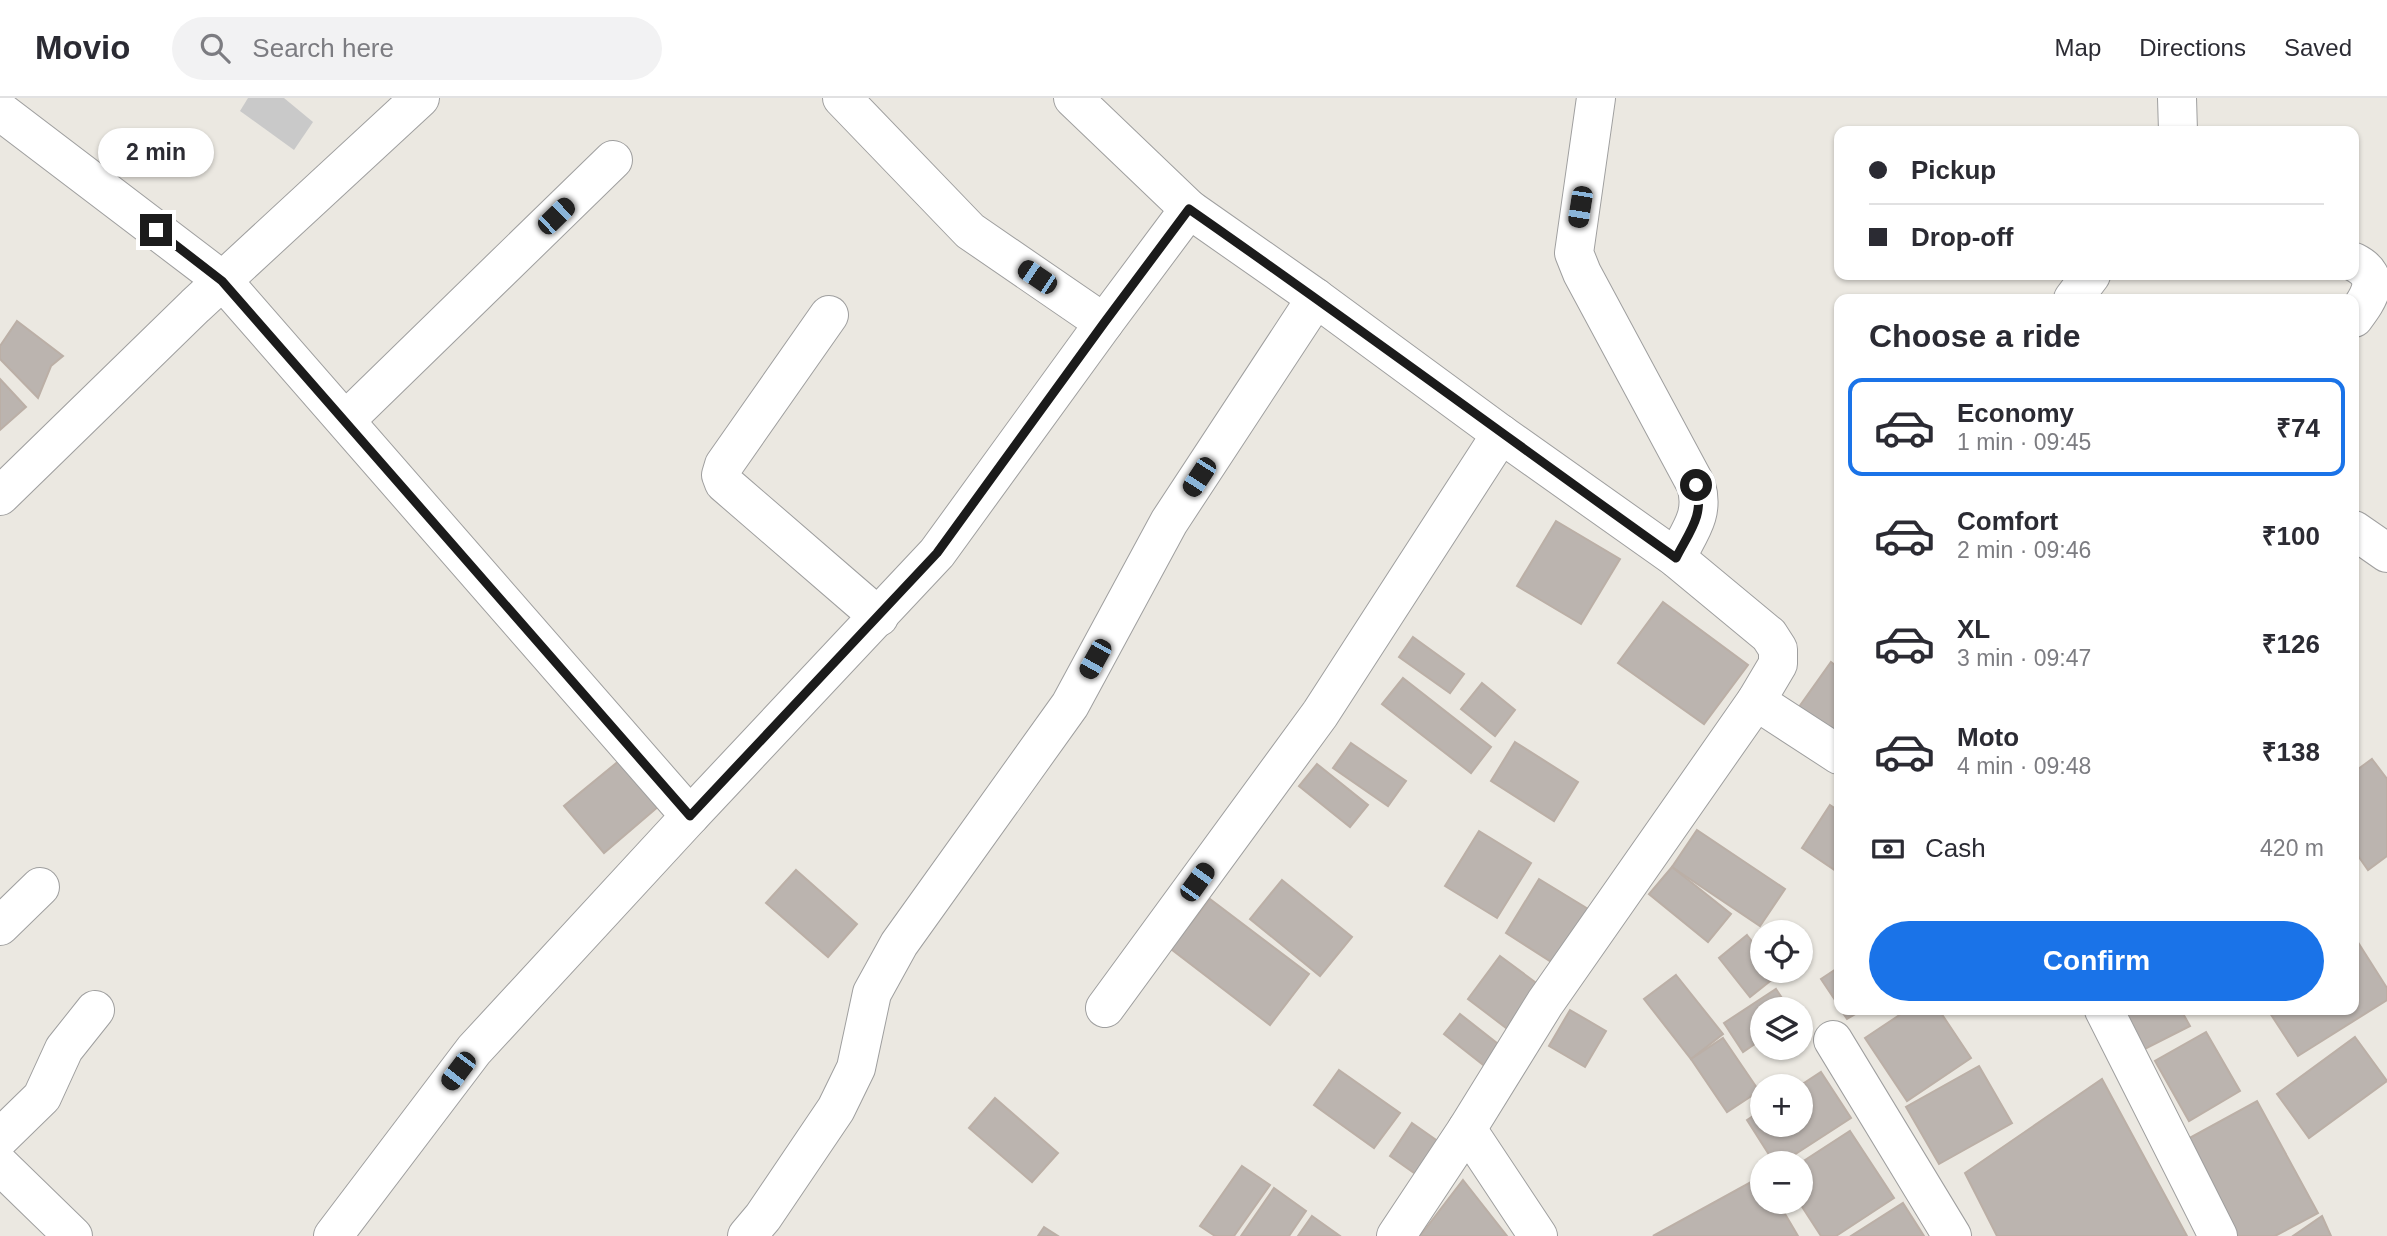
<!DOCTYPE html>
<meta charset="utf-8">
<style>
body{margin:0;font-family:Helvetica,sans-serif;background:#f2f2f3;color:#2b2b33;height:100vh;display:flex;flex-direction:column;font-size:26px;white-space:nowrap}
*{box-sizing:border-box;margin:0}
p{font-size:23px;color:#7c7c81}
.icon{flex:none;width:38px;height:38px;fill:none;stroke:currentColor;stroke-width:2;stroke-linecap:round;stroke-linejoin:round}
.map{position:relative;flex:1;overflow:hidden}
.sheet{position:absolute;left:1834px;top:196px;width:525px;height:721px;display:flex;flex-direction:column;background:#fff;border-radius:14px;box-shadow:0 2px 5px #0004}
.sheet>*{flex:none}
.guide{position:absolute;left:1834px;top:28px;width:525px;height:154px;border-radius:14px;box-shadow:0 2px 5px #0004;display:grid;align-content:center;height:154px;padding:0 35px;background:#fff}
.controls{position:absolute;left:1750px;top:822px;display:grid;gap:14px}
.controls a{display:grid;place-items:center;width:63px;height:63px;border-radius:50%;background:#fff;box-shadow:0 2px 5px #0004;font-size:35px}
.end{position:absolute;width:32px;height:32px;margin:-16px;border:9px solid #1b1b1b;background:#fff;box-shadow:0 0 0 4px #fff}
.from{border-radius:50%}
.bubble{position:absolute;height:49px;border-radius:24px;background:#fff;box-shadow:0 2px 5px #0004;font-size:23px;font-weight:800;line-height:49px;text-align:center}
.car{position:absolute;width:21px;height:42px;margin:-21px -10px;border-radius:9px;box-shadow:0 0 5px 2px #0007;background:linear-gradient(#222 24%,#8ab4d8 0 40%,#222 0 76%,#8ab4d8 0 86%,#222 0)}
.guide b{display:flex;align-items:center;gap:24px;height:66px;font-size:26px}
.guide b+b{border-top:2px solid #e1e1e2}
.guide i{width:18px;height:18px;background:#2b2b33}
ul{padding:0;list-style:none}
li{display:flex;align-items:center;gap:21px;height:98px;margin:0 14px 10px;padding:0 21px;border:4px solid transparent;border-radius:14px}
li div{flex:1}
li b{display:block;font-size:26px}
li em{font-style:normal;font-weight:800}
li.current{border-color:#1a73e8}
li>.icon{width:63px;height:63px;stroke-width:1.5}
h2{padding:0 35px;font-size:32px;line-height:84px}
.pay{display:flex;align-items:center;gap:18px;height:77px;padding:0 35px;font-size:26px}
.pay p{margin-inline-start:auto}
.cta{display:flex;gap:14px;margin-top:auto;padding:14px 35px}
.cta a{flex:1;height:80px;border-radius:42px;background:#1a73e8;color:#fff;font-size:28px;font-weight:800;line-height:80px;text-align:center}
header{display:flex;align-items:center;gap:42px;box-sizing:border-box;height:98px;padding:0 35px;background:#fff;border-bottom:2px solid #e1e1e2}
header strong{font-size:33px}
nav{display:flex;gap:38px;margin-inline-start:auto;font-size:24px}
.search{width:490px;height:63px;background:#f2f2f3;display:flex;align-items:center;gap:18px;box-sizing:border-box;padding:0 24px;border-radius:38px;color:#7c7c81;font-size:26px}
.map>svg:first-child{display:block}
.religious{fill:#c9c9c9}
.building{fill:#bbb4af;stroke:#bbafa6;stroke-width:2}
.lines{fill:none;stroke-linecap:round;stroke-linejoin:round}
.minor-casing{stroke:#9f9f9f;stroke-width:40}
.minor{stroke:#fff;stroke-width:38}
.route{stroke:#1b1b1b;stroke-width:9}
</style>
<header>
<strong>Movio</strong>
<div class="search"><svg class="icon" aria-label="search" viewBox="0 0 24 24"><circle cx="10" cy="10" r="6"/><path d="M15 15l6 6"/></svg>Search here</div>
<nav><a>Map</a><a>Directions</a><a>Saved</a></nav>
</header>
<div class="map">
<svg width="2387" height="1138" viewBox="0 0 2387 1138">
<rect width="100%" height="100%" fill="#ebe8e1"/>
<path class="religious" d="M248 0H284L313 24 294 52 240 13Z"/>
<g class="building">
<path d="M17 223 63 258 51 268 38 300 0 261V248Z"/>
<path d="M0 281 26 309 0 332Z"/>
<path d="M1556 423 1620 461 1581 526 1517 488Z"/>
<path d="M1663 504 1748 567 1704 626 1618 565Z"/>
<path d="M1413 539 1464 576 1450 595 1399 559Z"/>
<path d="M1831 564 1839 570V648L1794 616Z"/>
<path d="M1403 580 1491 649 1471 675 1382 606Z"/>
<path d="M1482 585 1515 612 1495 638 1461 611Z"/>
<path d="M1515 644 1578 684 1554 723 1491 683Z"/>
<path d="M1351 645 1406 683 1388 708 1333 670Z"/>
<path d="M2372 661 2387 681V758L2368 772 2354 752V674Z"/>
<path d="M620 662 659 708 604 755 564 708Z"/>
<path d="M1317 666 1368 707 1350 729 1299 688Z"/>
<path d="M1830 707 1839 713V775L1802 750Z"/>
<path d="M1697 732 1785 791 1760 828 1672 769Z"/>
<path d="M1479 733 1531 765 1497 820 1445 788Z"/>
<path d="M1672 769 1731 816 1708 844 1649 796Z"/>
<path d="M796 772 857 826 828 859 766 805Z"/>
<path d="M1539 781 1598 817 1564 872 1506 835Z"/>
<path d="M1282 782 1352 839 1320 878 1250 821Z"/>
<path d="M1210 801 1309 876 1270 927 1171 851Z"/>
<path d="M1747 837 1762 856V873H1776L1779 876 1750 899 1719 860Z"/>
<path d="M2354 838 2387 890V902L2298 958 2268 912H2354Z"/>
<path d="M1500 858 1547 893 1514 936 1468 901Z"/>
<path d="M1839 869V908L1821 881Z"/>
<path d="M1676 877 1723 936 1691 961 1644 901Z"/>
<path d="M1776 891 1790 912H1762V941L1743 954 1724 925Z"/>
<path d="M1570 912 1606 933 1585 969 1549 948Z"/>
<path d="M1841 912H1862L1847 921Z"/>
<path d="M1907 912H1939L1971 960 1907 1003 1865 940Z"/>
<path d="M2109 912H2181L2190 928 2133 957Z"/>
<path d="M1460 916 1507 953 1491 973 1444 936Z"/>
<path d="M2206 934 2240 993 2189 1023 2155 963Z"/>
<path d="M2355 939 2387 983 2309 1040 2277 996Z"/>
<path d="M1723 940 1759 993 1727 1014 1691 961Z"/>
<path d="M1979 968 2012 1025 1939 1066 1906 1009Z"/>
<path d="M1339 972 1400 1015 1374 1050 1314 1007Z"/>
<path d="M1821 974 1851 1020 1780 1066H1775L1747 1022 1762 1012V1027H1801V989H1798Z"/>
<path d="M2102 981 2187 1138H1997L1965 1075Z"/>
<path d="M995 1000 1058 1055 1032 1084 969 1030Z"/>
<path d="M2257 1003 2318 1115 2275 1138H2224L2175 1048Z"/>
<path d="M1412 1025 1449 1051 1427 1084 1390 1058Z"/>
<path d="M1850 1033 1894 1100 1836 1138H1821L1799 1104H1801V1066H1799Z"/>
<path d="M1242 1068 1270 1087 1234 1138H1215L1200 1128Z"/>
<path d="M1762 1078V1104H1778L1798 1138H1653Z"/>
<path d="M1463 1082 1507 1138H1420Z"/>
<path d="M1274 1090 1306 1113 1289 1138H1241Z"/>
<path d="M1903 1105 1924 1138H1851Z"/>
<path d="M1312 1118 1340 1138H1298Z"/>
<path d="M2322 1118 2331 1138H2293Z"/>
<path d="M1044 1129 1058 1138H1038Z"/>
</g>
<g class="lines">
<defs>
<g id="minor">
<path d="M842 0 970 133 1104 225"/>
<path d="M1596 0 1574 155 1582 175 1696 387C1705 417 1689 434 1676 460"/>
<path d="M2177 0 2178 33"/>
<path d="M0 13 222 182 690 718 474 952 333 1138"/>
<path d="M1189 111 1316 200 1501 336 1676 460 1769 537 1778 551V566L1756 603 1545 905 1467 1031 1396 1138"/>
<path d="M2354 164C2384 179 2369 200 2354 220"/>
<path d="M2073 201 2091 177"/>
<path d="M829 217 724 367 721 377 724 385 879 519"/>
<path d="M346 322 613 62"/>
<path d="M0 398 195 208 420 0"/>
<path d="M2354 432 2387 455"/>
<path d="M1756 603 1839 657"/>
<path d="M690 718 937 455 1104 225 1189 111 1073 0"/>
<path d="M0 828 40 789"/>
<path d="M1105 910 1320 616 1501 336"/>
<path d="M2104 912 2218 1138"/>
<path d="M1833 942 1952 1138"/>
<path d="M1467 1031 1538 1138"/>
<path d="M0 1040 42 999 64 951 95 912"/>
<path d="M0 1067 73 1138"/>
<path d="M747 1138 763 1119 836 1011 856 970 872 895 899 846 1070 607 1169 424 1316 200"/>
</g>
</defs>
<use href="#minor" class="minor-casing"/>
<use href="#minor" class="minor"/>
</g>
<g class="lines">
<path class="route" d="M156 132 222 183 690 718 937 455 1104 225 1189 111C1353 225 1513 344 1676 460 1689 434 1705 417 1696 387"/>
</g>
</svg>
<div class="controls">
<a><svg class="icon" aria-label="locate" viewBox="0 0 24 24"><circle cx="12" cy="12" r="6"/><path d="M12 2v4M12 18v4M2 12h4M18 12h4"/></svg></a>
<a><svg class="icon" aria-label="layers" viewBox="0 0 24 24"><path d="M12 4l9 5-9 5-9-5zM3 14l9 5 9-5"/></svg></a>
<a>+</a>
<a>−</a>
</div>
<i class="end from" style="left:1696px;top:387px"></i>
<i class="end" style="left:156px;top:132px"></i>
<div class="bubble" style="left:98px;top:30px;width:116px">2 min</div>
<i class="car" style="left:1580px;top:109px;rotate:189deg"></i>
<i class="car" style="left:556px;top:118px;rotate:46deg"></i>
<i class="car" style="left:1037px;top:179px;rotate:304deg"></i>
<i class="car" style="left:1199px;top:379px;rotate:213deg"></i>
<i class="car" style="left:1095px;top:561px;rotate:209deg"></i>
<i class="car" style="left:1197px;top:784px;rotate:36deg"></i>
<i class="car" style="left:458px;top:973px;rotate:217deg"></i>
<div class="guide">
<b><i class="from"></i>Pickup</b>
<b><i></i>Drop-off</b>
</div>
<section class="sheet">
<h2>Choose a ride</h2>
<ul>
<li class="current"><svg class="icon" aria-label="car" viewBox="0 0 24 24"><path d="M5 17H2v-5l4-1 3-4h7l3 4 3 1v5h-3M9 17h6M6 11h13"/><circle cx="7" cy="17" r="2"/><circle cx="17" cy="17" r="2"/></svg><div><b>Economy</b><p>1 min · 09:45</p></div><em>₹74</em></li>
<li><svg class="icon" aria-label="car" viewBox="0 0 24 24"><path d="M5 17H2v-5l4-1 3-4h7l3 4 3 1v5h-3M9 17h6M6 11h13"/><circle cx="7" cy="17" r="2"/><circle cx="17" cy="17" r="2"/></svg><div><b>Comfort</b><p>2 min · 09:46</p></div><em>₹100</em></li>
<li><svg class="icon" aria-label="car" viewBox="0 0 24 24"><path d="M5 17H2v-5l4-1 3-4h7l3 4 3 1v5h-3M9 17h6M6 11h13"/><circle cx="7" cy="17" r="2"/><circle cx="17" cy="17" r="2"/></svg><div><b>XL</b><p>3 min · 09:47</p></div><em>₹126</em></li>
<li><svg class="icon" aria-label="car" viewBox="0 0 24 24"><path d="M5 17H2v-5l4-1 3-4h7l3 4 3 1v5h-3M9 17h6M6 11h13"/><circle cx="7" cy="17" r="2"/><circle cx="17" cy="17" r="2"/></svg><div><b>Moto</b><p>4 min · 09:48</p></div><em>₹138</em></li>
</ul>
<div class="pay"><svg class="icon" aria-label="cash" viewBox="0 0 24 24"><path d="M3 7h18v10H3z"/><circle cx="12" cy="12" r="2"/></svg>Cash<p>420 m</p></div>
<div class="cta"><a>Confirm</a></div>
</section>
</div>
